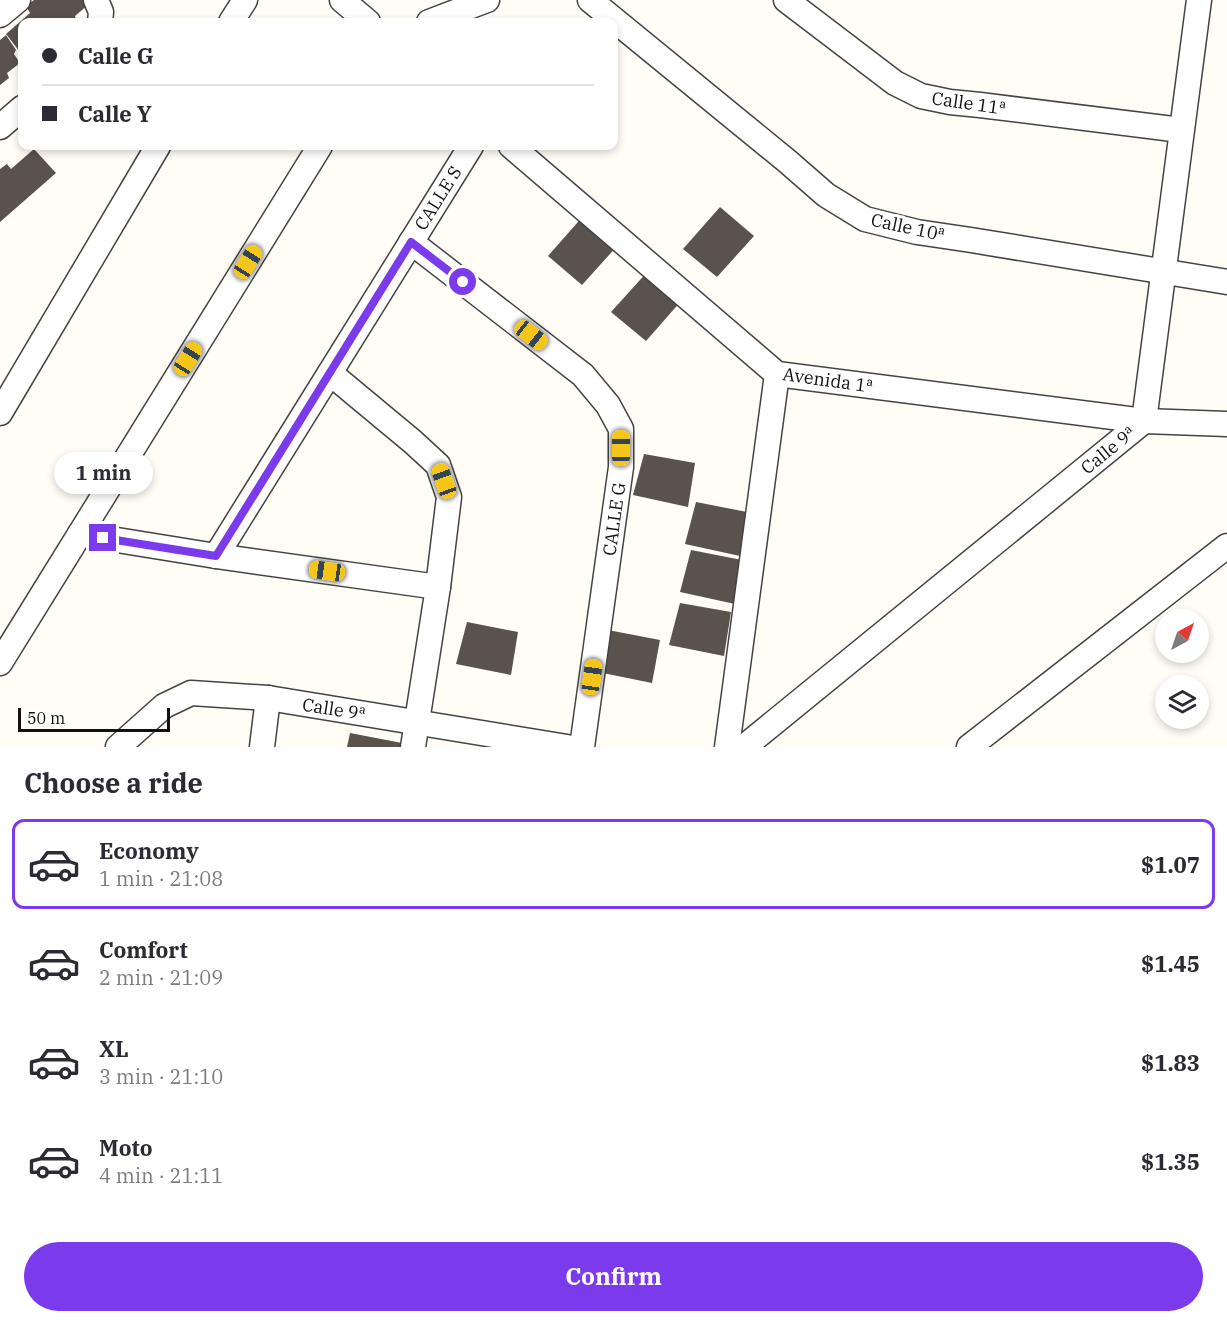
<!DOCTYPE html>
<meta charset="utf-8">
<style>
body{margin:0;font-family:"IBM Plex Serif",serif;background:#f7f7f7;color:#2b2b33;height:100vh;display:flex;flex-direction:column;font-size:22px;white-space:nowrap}
*{box-sizing:border-box;margin:0}
p{font-size:20px;color:#7c7c81}
.icon{flex:none;width:33px;height:33px;fill:none;stroke:currentColor;stroke-width:2;stroke-linecap:round;stroke-linejoin:round}
.map{position:relative;height:747px;overflow:hidden}
.sheet{display:flex;flex-direction:column;background:#fff;flex:1}
.sheet>*{flex:none}
.banner{position:absolute;left:18px;top:18px;width:600px;height:132px;border-radius:12px;box-shadow:0 3px 9px #0003;display:grid;align-content:center;height:132px;padding:0 24px;background:#fff}
.needle{width:39px;rotate:40deg}
.tools{position:absolute;left:1155px;top:609px;display:grid;gap:12px}
.tools a{display:grid;place-items:center;width:54px;height:54px;border-radius:50%;background:#fff;box-shadow:0 3px 9px #0003;font-size:30px}
.scale{position:absolute;left:18px;bottom:15px;width:152px;box-sizing:border-box;padding-left:6px;border:3px solid #111;border-top:0;font-size:16px;line-height:21px;white-space:nowrap;color:#111;-webkit-text-stroke:4px #fff;paint-order:stroke}
.end{position:absolute;width:27px;height:27px;margin:-14px;border:8px solid #7c3aed;background:#fff;box-shadow:0 0 0 3px #fff}
.from{border-radius:50%}
.bubble{position:absolute;height:42px;border-radius:21px;background:#fff;box-shadow:0 3px 9px #0003;font-size:20px;font-weight:700;line-height:42px;text-align:center}
.car{position:absolute;width:18px;height:36px;margin:-18px -9px;border-radius:8px;box-shadow:0 0 4px 2px #0007;background:linear-gradient(#f5c518 24%,#345 0 40%,#f5c518 0 76%,#345 0 86%,#f5c518 0)}
.banner b{display:flex;align-items:center;gap:21px;height:57px;font-size:22px}
.banner b+b{border-top:2px solid #e1e1e2}
.banner i{width:15px;height:15px;background:#2b2b33}
ul{padding:0;list-style:none}
li{display:flex;align-items:center;gap:18px;height:90px;margin:0 12px 9px;padding:0 12px;border:3px solid transparent;border-radius:12px}
li div{flex:1}
li b{display:block;font-size:22px}
li em{font-style:normal;font-weight:700}
li.active{border-color:#7c3aed}
li>.icon{width:54px;height:54px;stroke-width:1.5}
h2{padding:0 24px;font-size:27px;line-height:72px}
.action{display:flex;gap:12px;margin-top:auto;padding:12px 24px}
.action a{flex:1;height:69px;border-radius:36px;background:#7c3aed;color:#fff;font-size:24px;font-weight:700;line-height:69px;text-align:center}
.map>svg:first-child{display:block}
.building{fill:#5a524d}
.lines{fill:none;stroke-linecap:round;stroke-linejoin:round}
.minor-casing{stroke:#444;stroke-width:27}
.minor{stroke:#fff;stroke-width:24}
.route{stroke:#7c3aed;stroke-width:8}
.labels{text-anchor:middle;dominant-baseline:central;stroke-width:6;stroke-linejoin:round;paint-order:stroke}
.street-label{font-size:18px;fill:#111;stroke:#fff}
</style>
<div class="map">
<svg width="1227" height="747" viewBox="0 0 1227 747">
<rect width="100%" height="100%" fill="#fffdf5"/>
<g class="building">
<path d="M34 0H85L88 5 75 16 76 20 73 22H22V50L20 52 6 34 30 13 26 6Z"/>
<path d="M6 35 16 50 14 54 20 63 7 73 9 78 0 85V40Z"/>
<path d="M34 149 56 173 0 222V169L7 164 11 169Z"/>
<path d="M720 207 754 236 717 277 683 249Z"/>
<path d="M585 214 619 244 582 285 548 256Z"/>
<path d="M649 270 682 300 646 341 611 312Z"/>
<path d="M644 454 695 463 688 507 633 495Z"/>
<path d="M696 502 747 512 740 556 685 544Z"/>
<path d="M691 550 742 560 735 604 680 592Z"/>
<path d="M680 603 731 612 724 656 669 645Z"/>
<path d="M467 622 518 632 511 675 456 664Z"/>
<path d="M608 630 660 640 652 683 598 672Z"/>
<path d="M350 733 402 743 401 747H347Z"/>
</g>
<g class="lines">
<defs>
<g id="minor">
<path d="M96 0 101 12 100 22"/>
<path d="M342 0 368 22"/>
<path d="M590 0 787 161 826 195 865 219 917 232 971 240 1227 282"/>
<path d="M786 0 895 83 921 96 950 102 980 105 1181 130"/>
<path d="M0 15 18 0"/>
<path d="M231 22 245 0"/>
<path d="M429 22 487 0"/>
<path d="M0 127 22 108"/>
<path d="M511 146 777 374 1144 421 1227 424"/>
<path d="M411 242 583 375 608 405 621 429V467L582 747"/>
<path d="M330 373 413 442 438 465 449 497 438 587 413 747"/>
<path d="M0 413 158 146"/>
<path d="M80 534 216 556 438 587"/>
<path d="M216 556 471 146"/>
<path d="M0 663 320 146"/>
<path d="M118 747 164 706 191 693 268 698 567 747"/>
<path d="M262 747 268 698"/>
<path d="M727 747 777 374"/>
<path d="M744 747 1144 421 1199 0"/>
<path d="M969 747 1227 546"/>
</g>
</defs>
<use href="#minor" class="minor-casing"/>
<use href="#minor" class="minor"/>
</g>
<g class="lines">
<path class="route" d="M103 538 216 556 411 242 463 282"/>
</g>
<g class="labels">
<g class="street-label">
<text transform="translate(969 103) rotate(8)">Calle 11ª</text>
<text transform="translate(438 198) rotate(-58)">CALLE S</text>
<text transform="translate(908 227) rotate(12)">Calle 10ª</text>
<text transform="translate(828 380) rotate(8)">Avenida 1ª</text>
<text transform="translate(1108 450) rotate(-39)">Calle 9ª</text>
<text transform="translate(614 519) rotate(-82)">CALLE G</text>
<text transform="translate(334 709) rotate(9)">Calle 9ª</text>
</g>
</g>
</svg>
<div class="tools">
<a><svg class="needle" viewBox="-14 -14 28 28"><path d="M0-13l5 13h-10z" fill="#e53935"/><path d="M0 13l5-13h-10z" fill="#7c7c81"/></svg></a>
<a><svg class="icon" aria-label="layers" viewBox="0 0 24 24"><path d="M12 4l9 5-9 5-9-5zM3 14l9 5 9-5"/></svg></a>
</div>
<div class="scale">50 m</div>
<i class="end from" style="left:463px;top:282px"></i>
<i class="end" style="left:103px;top:538px"></i>
<div class="bubble" style="left:54px;top:452px;width:99px">1 min</div>
<i class="car" style="left:248px;top:262px;rotate:32deg"></i>
<i class="car" style="left:531px;top:335px;rotate:128deg"></i>
<i class="car" style="left:188px;top:359px;rotate:32deg"></i>
<i class="car" style="left:621px;top:448px;rotate:0deg"></i>
<i class="car" style="left:444px;top:481px;rotate:340deg"></i>
<i class="car" style="left:327px;top:571px;rotate:278deg"></i>
<i class="car" style="left:592px;top:677px;rotate:8deg"></i>
<div class="banner">
<b><i class="from"></i>Calle G</b>
<b><i></i>Calle Y</b>
</div>
</div>
<section class="sheet">
<h2>Choose a ride</h2>
<ul>
<li class="active"><svg class="icon" aria-label="car" viewBox="0 0 24 24"><path d="M5 17H2v-5l4-1 3-4h7l3 4 3 1v5h-3M9 17h6M6 11h13"/><circle cx="7" cy="17" r="2"/><circle cx="17" cy="17" r="2"/></svg><div><b>Economy</b><p>1 min · 21:08</p></div><em>$1.07</em></li>
<li><svg class="icon" aria-label="car" viewBox="0 0 24 24"><path d="M5 17H2v-5l4-1 3-4h7l3 4 3 1v5h-3M9 17h6M6 11h13"/><circle cx="7" cy="17" r="2"/><circle cx="17" cy="17" r="2"/></svg><div><b>Comfort</b><p>2 min · 21:09</p></div><em>$1.45</em></li>
<li><svg class="icon" aria-label="car" viewBox="0 0 24 24"><path d="M5 17H2v-5l4-1 3-4h7l3 4 3 1v5h-3M9 17h6M6 11h13"/><circle cx="7" cy="17" r="2"/><circle cx="17" cy="17" r="2"/></svg><div><b>XL</b><p>3 min · 21:10</p></div><em>$1.83</em></li>
<li><svg class="icon" aria-label="car" viewBox="0 0 24 24"><path d="M5 17H2v-5l4-1 3-4h7l3 4 3 1v5h-3M9 17h6M6 11h13"/><circle cx="7" cy="17" r="2"/><circle cx="17" cy="17" r="2"/></svg><div><b>Moto</b><p>4 min · 21:11</p></div><em>$1.35</em></li>
</ul>
<div class="action"><a>Confirm</a></div>
</section>
